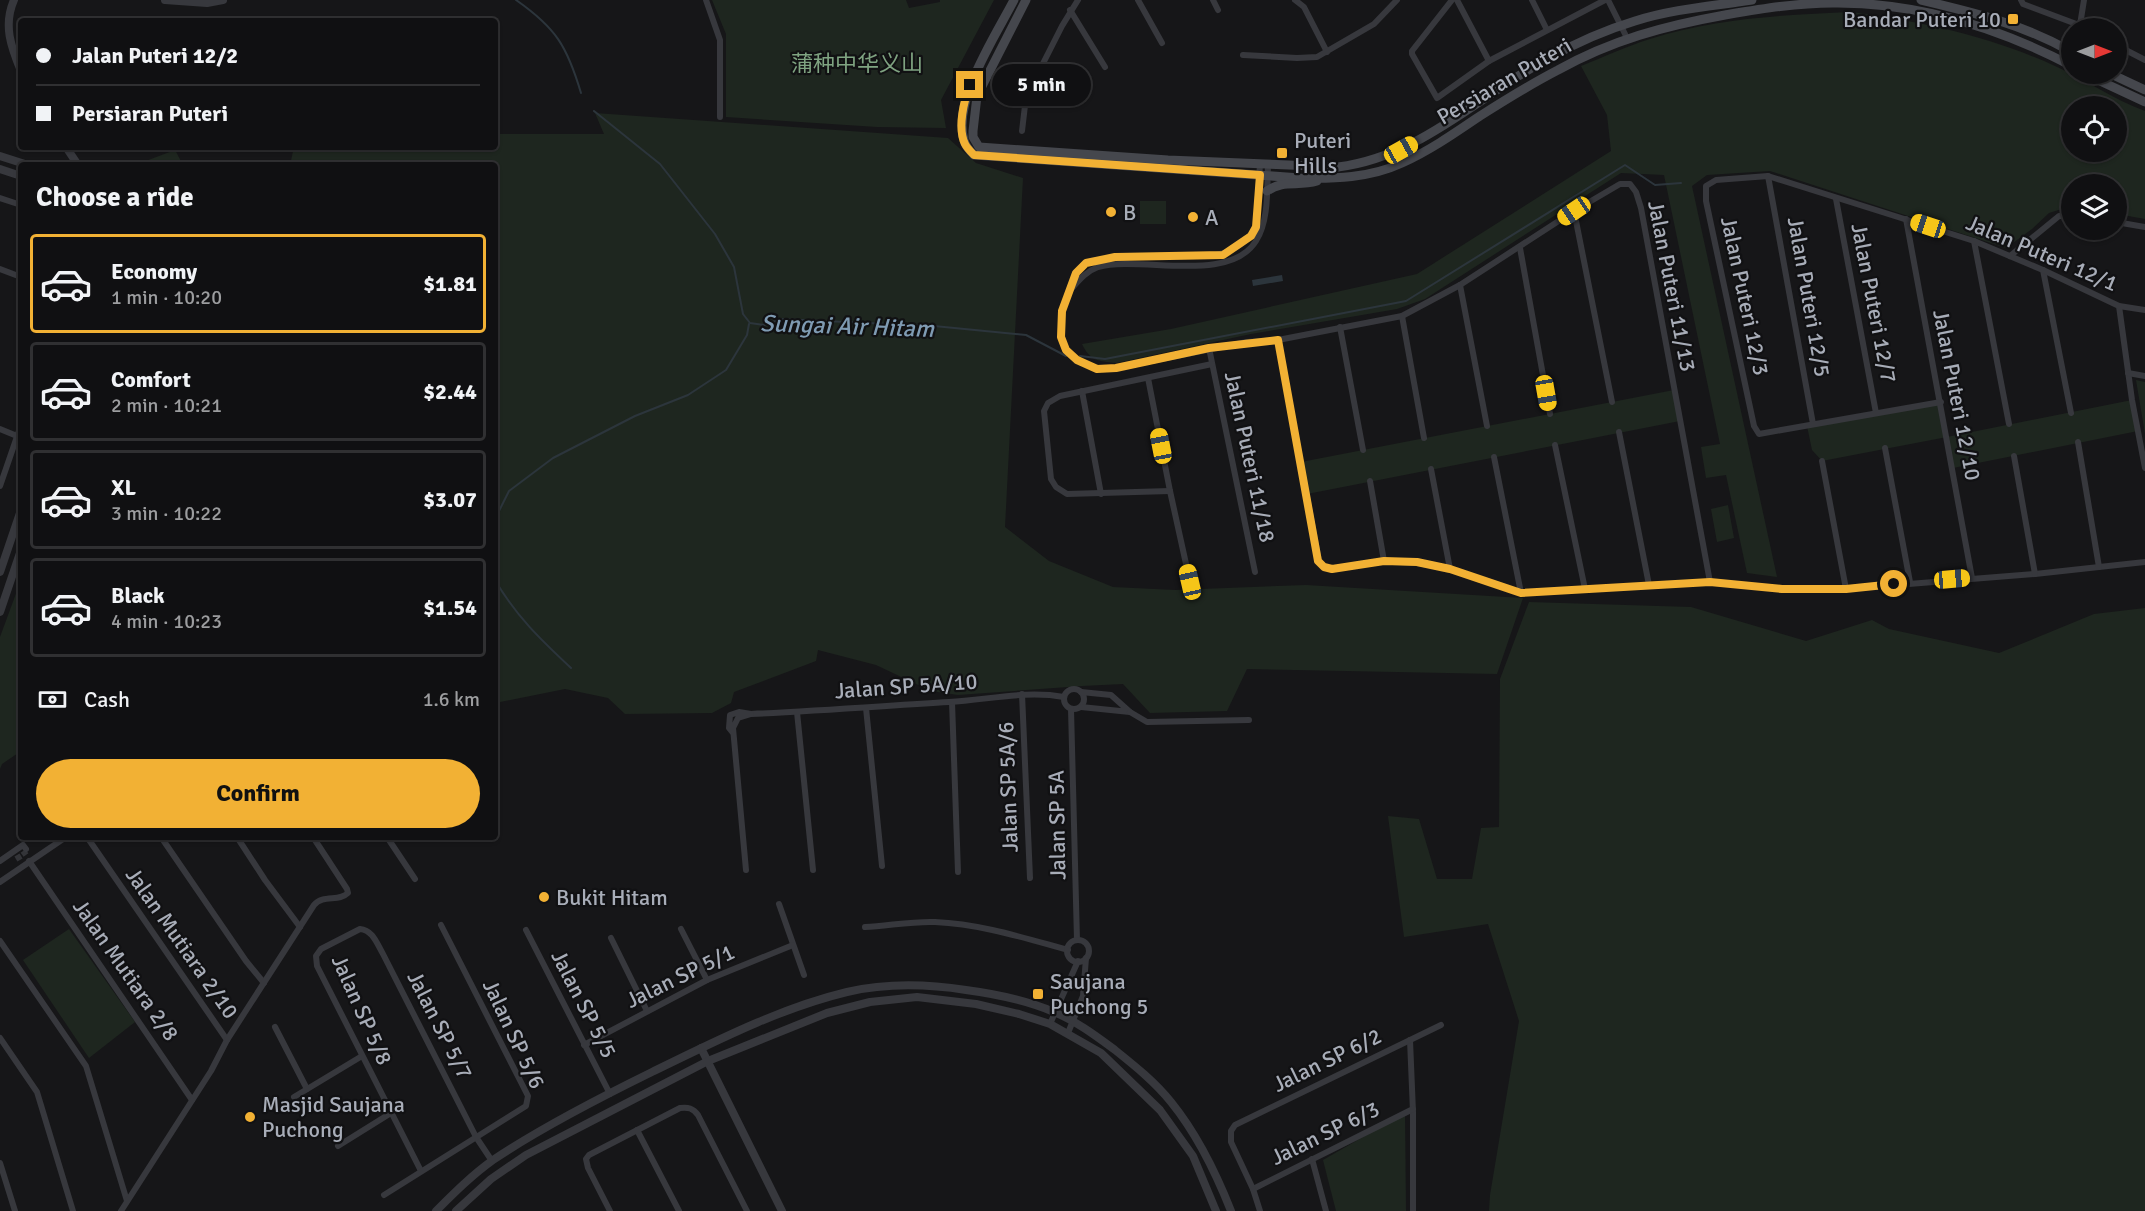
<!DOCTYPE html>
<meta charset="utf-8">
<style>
body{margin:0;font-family:Signika,"Noto Sans SC",sans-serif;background:#1e1e20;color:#f1f3f6;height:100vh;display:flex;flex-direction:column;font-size:22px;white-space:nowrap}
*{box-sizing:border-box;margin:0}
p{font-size:20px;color:#9c9d9f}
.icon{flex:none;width:33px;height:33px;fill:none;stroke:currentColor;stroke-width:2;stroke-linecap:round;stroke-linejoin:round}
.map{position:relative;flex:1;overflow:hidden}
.sheet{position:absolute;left:18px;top:162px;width:480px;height:678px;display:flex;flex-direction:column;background:#101012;border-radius:6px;box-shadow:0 2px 4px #0004,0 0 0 2px #303032}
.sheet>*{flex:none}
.guide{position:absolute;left:18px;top:18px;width:480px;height:132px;border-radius:6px;box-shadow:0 2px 4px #0004,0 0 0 2px #303032;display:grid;align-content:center;height:132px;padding:0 18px;background:#101012}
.needle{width:39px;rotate:90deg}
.tools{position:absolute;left:2061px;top:18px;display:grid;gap:12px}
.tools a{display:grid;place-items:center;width:66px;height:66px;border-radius:50%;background:#101012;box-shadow:0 2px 4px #0004,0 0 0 2px #303032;font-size:30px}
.end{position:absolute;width:27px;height:27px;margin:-14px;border:8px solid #f2b134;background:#111;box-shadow:0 0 0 3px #111}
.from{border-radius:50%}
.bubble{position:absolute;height:42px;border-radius:21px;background:#101012;box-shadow:0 2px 4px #0004,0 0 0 2px #303032;font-size:20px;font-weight:800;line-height:42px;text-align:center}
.car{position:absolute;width:18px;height:36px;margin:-18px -9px;border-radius:8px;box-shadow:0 0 4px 2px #0007;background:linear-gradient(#f5c518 24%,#345 0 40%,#f5c518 0 76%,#345 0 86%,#f5c518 0)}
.guide b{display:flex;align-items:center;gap:21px;height:57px;font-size:22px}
.guide b+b{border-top:2px solid #303032}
.guide i{width:15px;height:15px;background:#f1f3f6}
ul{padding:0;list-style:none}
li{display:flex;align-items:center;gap:18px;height:99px;margin:0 12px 9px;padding:0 6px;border:3px solid #303032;border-radius:6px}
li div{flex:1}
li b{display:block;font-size:22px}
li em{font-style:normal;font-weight:800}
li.current{border-color:#f2b134}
li>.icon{width:54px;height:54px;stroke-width:1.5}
h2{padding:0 18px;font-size:27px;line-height:72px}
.pay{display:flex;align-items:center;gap:15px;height:66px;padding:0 18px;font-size:22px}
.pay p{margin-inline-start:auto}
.cta{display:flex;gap:12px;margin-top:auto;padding:12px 18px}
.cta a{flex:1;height:69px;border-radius:36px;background:#f2b134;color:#111;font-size:24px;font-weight:800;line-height:69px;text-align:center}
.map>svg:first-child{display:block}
.green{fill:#1e261f;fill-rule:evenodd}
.water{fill:#2c353c}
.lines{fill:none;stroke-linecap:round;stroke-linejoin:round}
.stream{stroke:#2c353c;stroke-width:2}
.minor-tunnel{stroke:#333438;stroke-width:6;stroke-dasharray:6 3;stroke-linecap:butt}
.minor{stroke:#37383d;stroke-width:6}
.tertiary{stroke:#37383d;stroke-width:8}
.secondary{stroke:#45474d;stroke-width:9}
.route{stroke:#f2b134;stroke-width:8}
.poi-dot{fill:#f2b134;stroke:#111113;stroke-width:2}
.labels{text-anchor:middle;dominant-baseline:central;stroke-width:4.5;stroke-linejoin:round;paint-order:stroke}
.poi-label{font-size:22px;fill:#a8adb8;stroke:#111113;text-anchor:start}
.park-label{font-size:22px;fill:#7fa381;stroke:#111113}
.street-label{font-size:22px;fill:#a8adb8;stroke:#111113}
.water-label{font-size:24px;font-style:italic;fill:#7f9bb3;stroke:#111113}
</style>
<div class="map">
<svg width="2145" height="1211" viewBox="0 0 2145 1211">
<rect width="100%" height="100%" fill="#161618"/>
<g class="green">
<path d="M712 0H906L909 8 940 2V0H994L941 100 946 128 877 127 726 117V34Z"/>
<path d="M1852 12C1922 22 1990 36 2055 66 2086 80 2113 99 2145 111V219L2117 214 2116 184H2072L2071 206 2049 213 2032 229 2006 248 1770 171 1707 175 1692 186 1777 577 1747 573 1726 475 1706 478 1701 447 1720 444 1664 175 1621 173 1425 299 1397 309 1251 334 1116 363C1098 361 1090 361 1082 344L1171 329 1417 274 1611 151 1607 115 1581 66C1604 57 1627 46 1650 39 1715 18 1784 15 1852 12ZM2072 106H2116V152H2072Z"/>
<path d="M595 113 948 138 976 163 1023 178 1005 527 1049 561 1113 587 1175 590 1306 585 1523 598 1497 674 1247 669 1227 711 1150 713 1123 684 1082 686 958 695 931 691 876 665 818 650 816 661 734 692 731 703 712 713 625 714 608 698 565 689 495 703V165H290L294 147H495V134H604Z"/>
<path d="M175 150 183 165H135Z"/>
<rect x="1140" y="201" width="26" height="23"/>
<path d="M2136 380 2145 382V434Z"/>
<path d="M1674 390 1680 421 1307 494 1301 462Z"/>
<path d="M2132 400 2138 431 1953 468 1947 437 1822 461 1812 450 1807 426 1941 402 1947 437Z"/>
<path d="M1728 505 1734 538 1717 542 1711 509Z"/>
<path d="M21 580V751L2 764 0 769V637Z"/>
<path d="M1529 602 1691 607 1806 641 1872 620 1889 629 1999 653 2094 614 2145 608V1211H1489L1490 1195 1519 1021 1488 924 1404 937 1388 816 1419 819 1437 879H1472L1481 828 1499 827 1500 679Z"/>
<path d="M69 929 135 1022 89 1058 23 960Z"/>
<path d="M1405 1113 1406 1211H1336L1323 1160Z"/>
</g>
<path class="water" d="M1282 275 1283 281 1253 286 1252 280Z"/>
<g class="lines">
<g class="stream">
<path d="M516 0C556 28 567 46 581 93"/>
<path d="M594 111 660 164 715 234 734 267 743 314 750 323 764 325 781 319 934 326 1026 335 1066 356"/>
<path d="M1080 356 1105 359 1406 301 1625 165 1655 185 1681 183"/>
<path d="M495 519 509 491 553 458 635 416 688 395 726 370 747 335 749 324"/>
<path d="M495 580C516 616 540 639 571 668"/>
</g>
<g class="minor-tunnel">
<path d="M23 851 26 855"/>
<path d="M17 855 20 860"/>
</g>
<g class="minor">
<path d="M706 0 720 40V117"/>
<path d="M1138 0 1162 43"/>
<path d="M1213 0 1218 10"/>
<path d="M1295 0 1304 7 1327 52"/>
<path d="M1452 0 1412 51V54L1437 98 1489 61 1605 0"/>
<path d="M1457 0 1489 61"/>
<path d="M1532 0 1547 30"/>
<path d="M1608 0 1627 38"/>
<path d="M2021 0 2023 4 2087 28"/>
<path d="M1070 10 1105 67"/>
<path d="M2080 25 2084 0"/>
<path d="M2116 45 2145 60"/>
<path d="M1243 55 1297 58 1317 57 1374 24 1397 0"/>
<path d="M1022 131 1026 97 1062 26 1078 0"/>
<path d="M1260 164 1256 227C1246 245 1228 254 1209 256L1115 257 1086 263 1076 273 1062 311 1061 337 1066 350 1077 360 1097 369 1116 368 1247 342 1278 340 1402 316 1460 285 1574 211 1620 184H1630L1636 192 1641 208 1710 582"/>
<path d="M1768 176 1813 424"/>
<path d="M0 198 21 205"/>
<path d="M1836 199 1876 413"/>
<path d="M1574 211 1612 402"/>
<path d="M1906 219 1972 578"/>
<path d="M2116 222 2145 227"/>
<path d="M1974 241 2009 424"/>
<path d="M1520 248 1550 414"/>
<path d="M2010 256 2059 216H2072"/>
<path d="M0 269 21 277"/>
<path d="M2043 270 2071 413"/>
<path d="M1460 285 1487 426"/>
<path d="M1073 287C1080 279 1087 271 1098 267 1141 255 1228 285 1256 241 1269 221 1267 188 1268 165"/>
<path d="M2119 306 2132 400 2145 468"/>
<path d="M1402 316 1424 438"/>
<path d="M1340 327 1363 450"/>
<path d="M1278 340 1319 561 1324 567 1332 569 1384 561 1417 563 1450 569 1521 593 1710 582 1782 589H1846L2035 574 2145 562"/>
<path d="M1209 348 1255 572"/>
<path d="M2128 373 2145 376"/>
<path d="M1148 378 1170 491 1190 582"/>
<path d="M1082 391 1101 494"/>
<path d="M1941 402 1759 434 1754 426 1706 201V186L1716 180 1768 176 1974 241 2043 270 2119 306 2145 310"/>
<path d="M0 429 17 436"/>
<path d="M1619 432 1649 585"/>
<path d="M2078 442 2099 567"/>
<path d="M1555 445 1585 589"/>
<path d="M1885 448 1910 582"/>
<path d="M2014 456 2035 574"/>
<path d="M1494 457 1521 593"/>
<path d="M1822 461 1846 589"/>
<path d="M1431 469 1450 569"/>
<path d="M1370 481 1384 561"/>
<path d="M0 486 21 425"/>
<path d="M1170 491 1067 494 1056 487 1051 479 1044 411 1048 403 1060 396 1212 364"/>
<circle cx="1074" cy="699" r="10"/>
<path d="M1081 692 1111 695 1130 712 1081 707"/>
<path d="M1022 694 1030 878"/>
<path d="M952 702 958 872"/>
<path d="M866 708 882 866"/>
<path d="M1071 709 1077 940"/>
<path d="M797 712 813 870"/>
<path d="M1130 712 1147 722 1249 720"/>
<path d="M751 714C817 711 883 706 949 702 988 700 1025 690 1064 697"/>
<path d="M733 733 729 728 730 715 739 712 751 714 738 718 733 728 746 870"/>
<path d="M87 837 227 1040"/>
<path d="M161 837 246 961 264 983"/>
<path d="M237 837 265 880 300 927"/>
<path d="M387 837 415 879"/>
<path d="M0 861 23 845 26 849"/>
<path d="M29 861 192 1100"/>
<path d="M0 882 66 837"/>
<path d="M779 904 804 975"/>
<path d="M865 927C888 926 912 921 935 922 981 924 1024 938 1068 950"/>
<path d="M681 929 707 980"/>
<path d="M526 930 610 1094"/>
<path d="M611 938 647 1011"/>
<circle cx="1078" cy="951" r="11"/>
<path d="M0 941 86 1066 127 1201"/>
<path d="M1050 1024 1078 961"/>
<path d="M275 1027 307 1089"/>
<path d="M1068 1033 1083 996 1086 958"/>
<path d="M0 1038 37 1092 73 1211"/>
<path d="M1410 1040 1413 1112V1211"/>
<path d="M584 1045 707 980 793 945"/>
<path d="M294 1097 362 1056"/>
<path d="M637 1130 679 1211"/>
<path d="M338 1146 391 1113"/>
<path d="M1312 1159 1326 1211"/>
<path d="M0 1163 15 1211"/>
<path d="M421 1171 317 966 316 956 321 949 360 929C373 930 377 944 383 954L476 1137 492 1161"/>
<path d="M1253 1189 1413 1109"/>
<path d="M384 1195 526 1106 528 1096 441 925"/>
<path d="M121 1211 211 1071 227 1040 314 905C323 894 339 902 348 893L347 889 313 837"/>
<path d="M610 1211 588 1168 586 1159 589 1155 680 1108C688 1107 693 1108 698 1115L747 1211"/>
<path d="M1260 1211 1253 1189 1231 1142V1131L1235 1125 1441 1025"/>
</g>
<g class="tertiary">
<path d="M14 0C3 25 11 47 21 71"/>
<path d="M165 0 207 3 223 0"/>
<path d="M66 147 78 165"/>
<path d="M0 156 28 165"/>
<path d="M0 169 21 176"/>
<path d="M0 572 21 510"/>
<path d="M0 612 21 550"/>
<path d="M701 1048 782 1211"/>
<path d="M436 1211C454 1193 472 1175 493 1160 542 1127 599 1098 652 1072 714 1042 780 1008 847 992 886 983 927 984 966 990 996 994 1026 1000 1054 1012 1076 1021 1096 1036 1115 1050 1135 1066 1155 1082 1171 1102 1197 1134 1216 1173 1231 1211"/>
<path d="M456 1211 491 1179 526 1155 708 1061 827 1013 870 1002 917 997 976 1004 1019 1014 1050 1024 1101 1053 1160 1110 1193 1156 1216 1211"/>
</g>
<g class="secondary">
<path d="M1014 0C996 35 952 101 964 140 965 146 970 151 974 155L1300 178C1334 179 1370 178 1402 163 1429 151 1455 133 1480 116 1505 100 1531 84 1558 70 1612 40 1664 26 1725 15 1761 9 1796 3 1833 3 1916 2 1999 28 2072 66"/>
<path d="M1026 0 977 96 973 131V137L979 147 1168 160 1338 167C1419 157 1477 97 1547 59 1574 44 1605 30 1635 21 1673 9 1713 6 1752 0"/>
<path d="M1921 0C1976 13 2022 24 2072 52"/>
<path d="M2085 74 2145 102"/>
<path d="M2111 74 2145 90"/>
<path d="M1267 191C1284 179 1298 187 1317 181"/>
</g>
</g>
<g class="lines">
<path class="route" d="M970 85C964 100 957 128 965 144 967 148 971 152 974 155L1260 175 1256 227 1251 236 1223 255 1115 257 1086 263 1076 273 1062 311 1061 337 1066 350 1077 360 1097 369 1116 368 1209 348 1278 340 1318 561 1324 567 1332 569 1384 561 1417 562 1450 569 1521 593 1710 582 1782 589H1846L1894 584"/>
</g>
<g class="poi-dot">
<rect x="2007" y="13" width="12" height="12" rx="3"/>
<rect x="1276" y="147" width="12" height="12" rx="3"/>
<circle cx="1111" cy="212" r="6"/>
<circle cx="1193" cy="217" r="6"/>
<circle cx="544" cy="897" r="6"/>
<rect x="1032" y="988" width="12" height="12" rx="3"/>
<circle cx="250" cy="1117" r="6"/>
</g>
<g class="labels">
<g class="poi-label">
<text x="2001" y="19" text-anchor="end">Bandar Puteri 10</text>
<text x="1294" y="140">Puteri<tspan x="1294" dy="25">Hills</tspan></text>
<text x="1123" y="212">B</text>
<text x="1205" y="217">A</text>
<text x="556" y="897">Bukit Hitam</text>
<text x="1050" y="981">Saujana<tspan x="1050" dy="25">Puchong 5</tspan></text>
<text x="262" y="1104">Masjid Saujana<tspan x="262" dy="25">Puchong</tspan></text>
</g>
<g class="park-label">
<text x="857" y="63">蒲种中华义山</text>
</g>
<g class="street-label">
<text transform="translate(1504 81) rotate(-30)">Persiaran Puteri</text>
<text transform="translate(2042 253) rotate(23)">Jalan Puteri 12/1</text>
<text transform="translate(1672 286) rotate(79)">Jalan Puteri 11/13</text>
<text transform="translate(1745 296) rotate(78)">Jalan Puteri 12/3</text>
<text transform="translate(1809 297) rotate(80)">Jalan Puteri 12/5</text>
<text transform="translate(1874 303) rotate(79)">Jalan Puteri 12/7</text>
<text transform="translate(1957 395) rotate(79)">Jalan Puteri 12/10</text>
<text transform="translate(1250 457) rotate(78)">Jalan Puteri 11/18</text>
<text transform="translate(906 686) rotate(-4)">Jalan SP 5A/10</text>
<text transform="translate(1008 787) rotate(-92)">Jalan SP 5A/6</text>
<text transform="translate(1057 825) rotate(-91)">Jalan SP 5A</text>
<text transform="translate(182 943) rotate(55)">Jalan Mutiara 2/10</text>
<text transform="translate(126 970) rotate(55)">Jalan Mutiara 2/8</text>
<text transform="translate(680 976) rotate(-26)">Jalan SP 5/1</text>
<text transform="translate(584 1004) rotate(63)">Jalan SP 5/5</text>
<text transform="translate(362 1010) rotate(66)">Jalan SP 5/8</text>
<text transform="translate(440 1025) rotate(63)">Jalan SP 5/7</text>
<text transform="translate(514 1034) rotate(65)">Jalan SP 5/6</text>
<text transform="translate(1327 1060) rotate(-26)">Jalan SP 6/2</text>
<text transform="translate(1325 1133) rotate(-26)">Jalan SP 6/3</text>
</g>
<g class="water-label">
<text transform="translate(847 326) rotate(2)">Sungai Air Hitam</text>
</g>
</g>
</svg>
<div class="tools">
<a><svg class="needle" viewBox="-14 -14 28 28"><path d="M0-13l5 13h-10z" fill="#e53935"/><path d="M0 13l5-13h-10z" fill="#9c9d9f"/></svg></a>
<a><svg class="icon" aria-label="locate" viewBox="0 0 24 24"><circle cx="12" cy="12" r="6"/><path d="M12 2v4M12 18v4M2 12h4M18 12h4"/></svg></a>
<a><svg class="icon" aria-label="layers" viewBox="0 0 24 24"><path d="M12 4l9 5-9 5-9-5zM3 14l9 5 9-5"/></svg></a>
</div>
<i class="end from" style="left:1894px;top:584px"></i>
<i class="end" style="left:970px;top:85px"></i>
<div class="bubble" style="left:992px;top:64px;width:99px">5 min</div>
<i class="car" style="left:1401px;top:150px;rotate:61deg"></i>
<i class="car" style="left:1574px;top:211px;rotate:236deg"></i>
<i class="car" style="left:1928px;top:226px;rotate:288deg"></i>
<i class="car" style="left:1546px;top:393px;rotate:170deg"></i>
<i class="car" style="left:1161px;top:446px;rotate:349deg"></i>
<i class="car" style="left:1952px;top:579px;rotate:85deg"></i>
<i class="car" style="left:1190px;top:582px;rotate:347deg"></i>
<div class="guide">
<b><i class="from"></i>Jalan Puteri 12/2</b>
<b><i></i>Persiaran Puteri</b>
</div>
<section class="sheet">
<h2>Choose a ride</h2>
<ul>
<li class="current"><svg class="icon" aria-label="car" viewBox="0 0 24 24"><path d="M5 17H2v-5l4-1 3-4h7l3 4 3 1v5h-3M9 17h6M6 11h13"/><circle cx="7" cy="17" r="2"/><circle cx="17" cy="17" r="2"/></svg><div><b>Economy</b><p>1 min · 10:20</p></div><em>$1.81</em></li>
<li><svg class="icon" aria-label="car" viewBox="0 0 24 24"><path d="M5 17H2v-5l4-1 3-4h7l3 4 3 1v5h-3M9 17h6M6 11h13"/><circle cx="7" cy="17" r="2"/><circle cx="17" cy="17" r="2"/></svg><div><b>Comfort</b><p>2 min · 10:21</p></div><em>$2.44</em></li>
<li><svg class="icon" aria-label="car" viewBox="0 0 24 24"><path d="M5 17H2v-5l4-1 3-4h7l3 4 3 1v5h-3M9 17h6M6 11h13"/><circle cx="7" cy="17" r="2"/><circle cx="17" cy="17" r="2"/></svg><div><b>XL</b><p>3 min · 10:22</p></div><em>$3.07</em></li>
<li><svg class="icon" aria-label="car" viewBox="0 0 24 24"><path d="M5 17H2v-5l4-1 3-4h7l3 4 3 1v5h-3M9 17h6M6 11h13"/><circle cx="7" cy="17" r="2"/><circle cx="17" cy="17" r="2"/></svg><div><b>Black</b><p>4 min · 10:23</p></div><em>$1.54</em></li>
</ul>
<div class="pay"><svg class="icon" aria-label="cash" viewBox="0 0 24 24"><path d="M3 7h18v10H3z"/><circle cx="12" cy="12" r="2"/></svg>Cash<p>1.6 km</p></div>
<div class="cta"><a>Confirm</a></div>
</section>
</div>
